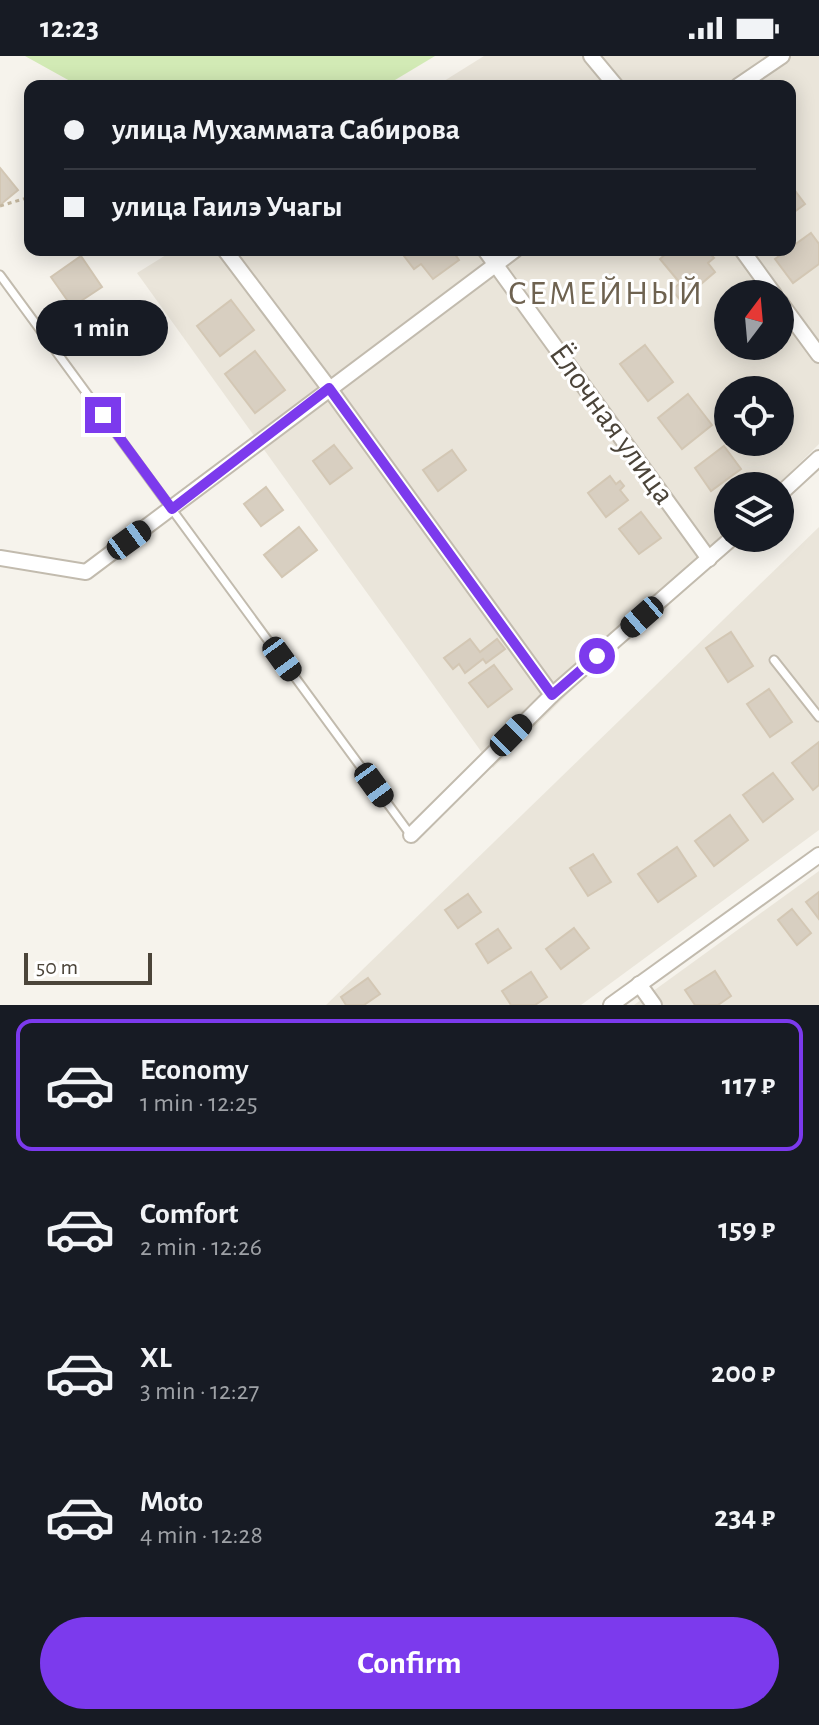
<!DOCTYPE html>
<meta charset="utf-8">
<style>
body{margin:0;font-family:"Alegreya Sans",sans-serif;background:#20242c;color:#f1f3f6;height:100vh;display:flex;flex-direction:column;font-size:30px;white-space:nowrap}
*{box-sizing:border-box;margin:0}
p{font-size:26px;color:#9ea1a6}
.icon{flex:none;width:44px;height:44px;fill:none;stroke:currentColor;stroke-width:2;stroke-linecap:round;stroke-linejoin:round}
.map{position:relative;height:949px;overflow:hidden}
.sheet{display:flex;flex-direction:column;background:#171b24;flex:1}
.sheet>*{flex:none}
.hud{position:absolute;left:24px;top:24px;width:772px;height:176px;border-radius:16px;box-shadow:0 4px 20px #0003;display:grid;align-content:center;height:176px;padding:0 40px;background:#171b24}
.needle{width:52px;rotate:16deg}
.tools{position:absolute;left:714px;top:224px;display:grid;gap:16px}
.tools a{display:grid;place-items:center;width:80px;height:80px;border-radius:50%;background:#171b24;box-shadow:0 4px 20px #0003;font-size:40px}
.scale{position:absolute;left:24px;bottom:20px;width:128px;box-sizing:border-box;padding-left:8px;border:4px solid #4b4439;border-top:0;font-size:22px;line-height:28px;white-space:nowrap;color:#4b4439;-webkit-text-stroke:6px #fff;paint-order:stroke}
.end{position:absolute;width:36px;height:36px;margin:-18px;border:10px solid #7c3aed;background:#fff;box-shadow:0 0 0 4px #fff}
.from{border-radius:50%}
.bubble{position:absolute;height:56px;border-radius:28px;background:#171b24;box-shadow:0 4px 20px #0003;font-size:26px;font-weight:700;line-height:56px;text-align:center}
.car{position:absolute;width:24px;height:48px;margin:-24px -12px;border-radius:10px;box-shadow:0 0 6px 2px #0007;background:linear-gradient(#222 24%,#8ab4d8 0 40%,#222 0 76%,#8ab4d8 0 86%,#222 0)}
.hud b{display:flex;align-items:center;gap:28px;height:76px;font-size:30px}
.hud b+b{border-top:2px solid #363941}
.hud i{width:20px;height:20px;background:#f1f3f6}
ul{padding:14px 0 0;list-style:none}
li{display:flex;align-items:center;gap:24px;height:132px;margin:0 16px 12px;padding:0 24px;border:4px solid transparent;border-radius:16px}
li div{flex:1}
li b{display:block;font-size:30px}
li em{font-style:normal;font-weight:700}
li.selected{border-color:#7c3aed}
li>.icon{width:72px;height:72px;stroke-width:1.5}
.primary-button{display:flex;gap:16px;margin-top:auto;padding:16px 40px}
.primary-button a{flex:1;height:92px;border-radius:48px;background:#7c3aed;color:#fff;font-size:32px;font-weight:700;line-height:92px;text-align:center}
.status{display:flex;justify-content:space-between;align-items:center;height:56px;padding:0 40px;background:#171b24;direction:ltr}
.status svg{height:22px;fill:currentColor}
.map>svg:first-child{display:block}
.residential{fill:#eae5da;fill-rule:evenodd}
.green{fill:#d2eab5}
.building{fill:#d8cfc1;stroke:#d3c7b4;stroke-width:2}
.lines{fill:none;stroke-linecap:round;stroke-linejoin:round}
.lane-casing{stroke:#c2bbae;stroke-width:11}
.street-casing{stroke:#c2bbae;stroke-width:18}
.path{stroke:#c4b79f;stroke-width:3;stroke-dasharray:4 4;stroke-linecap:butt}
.lane{stroke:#fff;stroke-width:7}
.street{stroke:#fff;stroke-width:14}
.route{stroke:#7c3aed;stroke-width:10}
.labels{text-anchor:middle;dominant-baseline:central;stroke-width:6;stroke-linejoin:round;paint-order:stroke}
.street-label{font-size:32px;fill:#4b4439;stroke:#fff}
.neighbourhood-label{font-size:34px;letter-spacing:2px;fill:#6e6250;stroke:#fff}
</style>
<div class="status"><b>12:23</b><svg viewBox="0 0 49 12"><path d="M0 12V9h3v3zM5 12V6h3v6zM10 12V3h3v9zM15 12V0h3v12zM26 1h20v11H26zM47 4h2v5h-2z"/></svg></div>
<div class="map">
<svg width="819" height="949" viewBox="0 0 819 949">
<rect width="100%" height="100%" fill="#f6f3ec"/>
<g class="residential">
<path d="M484 0H819V388L777 430H728V479L493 712 137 217 174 194H790V30H436ZM728 238H780V290H728ZM728 334H780V386H728Z"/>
<path d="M819 471V774L581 949H326Z"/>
<path d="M819 815V949H634Z"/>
</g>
<path class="green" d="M25 0H435L385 30H79Z"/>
<g class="building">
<path d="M0 112 18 134 0 149Z"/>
<path d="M790 128 805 148 790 159Z"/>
<path d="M811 177 819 188V208L793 227 775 203Z"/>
<path d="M404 194H452L459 204 433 223 421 208 414 213 401 196Z"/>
<path d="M670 194H707L714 202 708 207 715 216 681 245 672 234 680 227 660 203Z"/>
<path d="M81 200 102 231 72 251 51 221Z"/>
<path d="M231 244 254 274 220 300 197 270Z"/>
<path d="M645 289 673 326 648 345 620 308Z"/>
<path d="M255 295 285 334 255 357 225 318Z"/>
<path d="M688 338 712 369 682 393 658 362Z"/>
<path d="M334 389 352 412 330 428 313 405Z"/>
<path d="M724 390 741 413 711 435 695 412Z"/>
<path d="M452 394 466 414 438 435 423 414Z"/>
<path d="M610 420 616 428 620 425 624 430 620 434 628 444 606 461 588 437Z"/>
<path d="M266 431 283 454 261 470 244 448Z"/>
<path d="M641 456 661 482 639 498 619 473Z"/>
<path d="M299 471 317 494 282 521 264 499Z"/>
<path d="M731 576 753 610 728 626 706 592Z"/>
<path d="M470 583 480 596 497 583 505 593 486 607 483 603 465 617 459 608 453 613 444 602Z"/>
<path d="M494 609 512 633 488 651 469 627Z"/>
<path d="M769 633 792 666 770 681 747 648Z"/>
<path d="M819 686V729L813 734 792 707Z"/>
<path d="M773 717 793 743 763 766 743 739Z"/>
<path d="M730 759 748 784 714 810 695 785Z"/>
<path d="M677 791 696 820 658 846 638 818Z"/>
<path d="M593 798 611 826 588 840 570 812Z"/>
<path d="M819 836V863L806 846Z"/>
<path d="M468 838 481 856 458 872 445 854Z"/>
<path d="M792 853 811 877 797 889 778 864Z"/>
<path d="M574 872 589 892 561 913 546 893Z"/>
<path d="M498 873 511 892 488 907 476 888Z"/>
<path d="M715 915 731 940 718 949H695L685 934Z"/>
<path d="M531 916 547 941 535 949H511L502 935Z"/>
<path d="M368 922 380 938 364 949H346L341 941Z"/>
</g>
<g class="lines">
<defs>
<g id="lane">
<path d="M0 219 410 778"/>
<path d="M774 604 819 661"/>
</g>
<g id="street">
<path d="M591 0 616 30"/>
<path d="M738 30 782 0"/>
<path d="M225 194 329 332 552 639"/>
<path d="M485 194 709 503"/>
<path d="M742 194 774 238"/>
<path d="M780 246 819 299"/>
<path d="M780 438 819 402"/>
<path d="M0 502 86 516 515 194"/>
<path d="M411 779 552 639 732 482"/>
<path d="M639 928 654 949"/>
<path d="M611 949 819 799"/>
</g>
</defs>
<use href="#lane" class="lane-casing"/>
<use href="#street" class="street-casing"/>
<path class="path" d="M0 150 30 141"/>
<use href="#lane" class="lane"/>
<use href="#street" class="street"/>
</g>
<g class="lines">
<path class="route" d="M103 359 172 453 329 332 552 639 597 600"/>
</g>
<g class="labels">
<g class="street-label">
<text transform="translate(612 368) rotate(54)">Ёлочная улица</text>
</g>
<g class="neighbourhood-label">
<text x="606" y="238">СЕМЕЙНЫЙ</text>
</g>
</g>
</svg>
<div class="tools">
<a><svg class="needle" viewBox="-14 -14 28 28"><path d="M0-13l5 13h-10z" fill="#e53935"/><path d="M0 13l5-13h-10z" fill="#9ea1a6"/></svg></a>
<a><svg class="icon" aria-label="locate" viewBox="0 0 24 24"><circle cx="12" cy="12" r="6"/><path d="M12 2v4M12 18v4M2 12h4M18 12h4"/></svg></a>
<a><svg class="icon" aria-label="layers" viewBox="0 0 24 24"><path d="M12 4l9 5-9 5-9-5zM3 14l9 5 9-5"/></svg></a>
</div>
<div class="scale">50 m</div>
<i class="end from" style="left:597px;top:600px"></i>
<i class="end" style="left:103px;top:359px"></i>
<div class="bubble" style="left:36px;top:244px;width:132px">1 min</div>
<i class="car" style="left:129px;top:484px;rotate:54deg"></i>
<i class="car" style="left:642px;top:561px;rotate:229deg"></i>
<i class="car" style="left:282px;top:603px;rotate:144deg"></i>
<i class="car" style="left:511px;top:679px;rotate:45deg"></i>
<i class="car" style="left:374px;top:729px;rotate:144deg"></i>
<div class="hud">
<b><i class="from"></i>улица Мухаммата Сабирова</b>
<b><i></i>улица Гаилэ Учагы</b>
</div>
</div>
<section class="sheet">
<ul>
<li class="selected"><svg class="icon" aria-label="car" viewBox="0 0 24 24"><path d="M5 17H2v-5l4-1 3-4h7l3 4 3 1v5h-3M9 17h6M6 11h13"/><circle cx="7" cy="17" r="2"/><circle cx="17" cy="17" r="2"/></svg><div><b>Economy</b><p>1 min · 12:25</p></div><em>117 ₽</em></li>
<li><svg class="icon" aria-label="car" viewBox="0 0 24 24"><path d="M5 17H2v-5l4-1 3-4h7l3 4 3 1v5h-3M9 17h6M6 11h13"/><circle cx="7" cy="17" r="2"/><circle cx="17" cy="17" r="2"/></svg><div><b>Comfort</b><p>2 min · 12:26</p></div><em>159 ₽</em></li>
<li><svg class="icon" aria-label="car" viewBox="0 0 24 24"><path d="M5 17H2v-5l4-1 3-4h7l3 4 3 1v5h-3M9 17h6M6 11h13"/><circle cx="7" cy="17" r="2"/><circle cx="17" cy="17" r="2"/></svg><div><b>XL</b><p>3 min · 12:27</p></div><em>200 ₽</em></li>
<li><svg class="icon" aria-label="car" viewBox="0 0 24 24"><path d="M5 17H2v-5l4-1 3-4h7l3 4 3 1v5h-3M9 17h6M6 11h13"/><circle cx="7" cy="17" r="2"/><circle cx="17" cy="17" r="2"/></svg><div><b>Moto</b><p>4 min · 12:28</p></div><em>234 ₽</em></li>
</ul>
<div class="primary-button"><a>Confirm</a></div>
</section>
